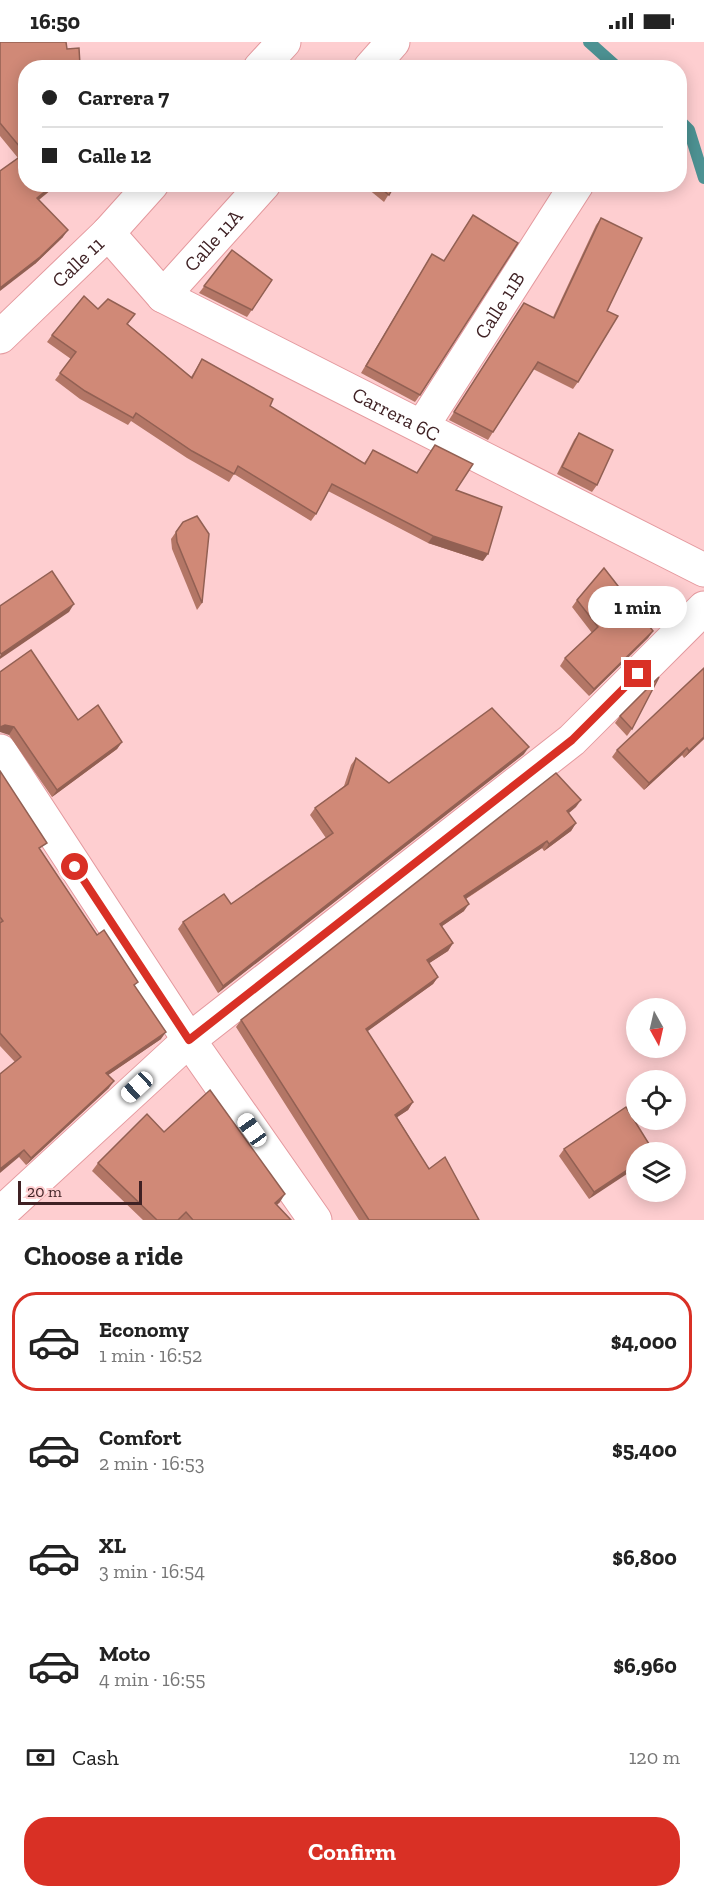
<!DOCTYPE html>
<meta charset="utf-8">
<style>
body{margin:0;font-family:"Zilla Slab",serif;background:#f6f6f6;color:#222;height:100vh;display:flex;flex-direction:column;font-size:22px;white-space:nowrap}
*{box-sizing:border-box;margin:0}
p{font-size:20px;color:#767676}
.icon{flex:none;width:33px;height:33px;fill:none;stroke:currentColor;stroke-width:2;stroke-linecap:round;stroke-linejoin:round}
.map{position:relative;height:1178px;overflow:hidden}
.panel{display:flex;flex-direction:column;background:#fff;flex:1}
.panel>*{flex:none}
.top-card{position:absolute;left:18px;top:18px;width:669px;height:132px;border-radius:24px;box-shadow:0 3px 15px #0003;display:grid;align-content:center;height:132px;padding:0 24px;background:#fff}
.needle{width:39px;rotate:172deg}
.tools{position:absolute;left:626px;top:956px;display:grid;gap:12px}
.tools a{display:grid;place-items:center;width:60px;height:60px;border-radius:50%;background:#fff;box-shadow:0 3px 15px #0003;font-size:30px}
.scale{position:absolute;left:18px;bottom:15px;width:124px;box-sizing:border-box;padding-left:6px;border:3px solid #3f2124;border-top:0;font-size:16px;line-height:21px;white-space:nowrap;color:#3f2124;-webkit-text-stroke:4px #feced0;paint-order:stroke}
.end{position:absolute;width:27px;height:27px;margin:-14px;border:8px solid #d93025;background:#fff;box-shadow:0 0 0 3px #fff}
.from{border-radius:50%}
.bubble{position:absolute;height:42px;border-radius:21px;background:#fff;box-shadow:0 3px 15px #0003;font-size:20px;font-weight:700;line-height:42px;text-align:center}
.car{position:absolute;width:18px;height:36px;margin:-18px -9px;border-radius:8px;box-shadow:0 0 4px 2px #0007;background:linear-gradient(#fff 24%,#345 0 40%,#fff 0 76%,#345 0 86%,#fff 0)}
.top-card b{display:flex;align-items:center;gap:21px;height:57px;font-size:22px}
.top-card b+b{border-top:2px solid #e0e0e0}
.top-card i{width:15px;height:15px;background:#222}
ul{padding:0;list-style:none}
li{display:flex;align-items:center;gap:18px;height:99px;margin:0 12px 9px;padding:0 12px;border:3px solid transparent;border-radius:24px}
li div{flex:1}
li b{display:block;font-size:22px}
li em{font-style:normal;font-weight:700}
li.active{border-color:#d93025}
li>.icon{width:54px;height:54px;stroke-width:1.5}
h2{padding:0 24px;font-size:27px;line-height:72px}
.pay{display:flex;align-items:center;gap:15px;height:66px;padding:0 24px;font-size:22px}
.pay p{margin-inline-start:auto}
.cta{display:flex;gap:12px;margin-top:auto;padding:12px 24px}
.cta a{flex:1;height:69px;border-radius:24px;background:#d93025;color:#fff;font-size:24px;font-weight:700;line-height:69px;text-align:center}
.status{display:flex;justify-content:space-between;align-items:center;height:42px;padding:0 30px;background:#fff;direction:ltr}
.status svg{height:16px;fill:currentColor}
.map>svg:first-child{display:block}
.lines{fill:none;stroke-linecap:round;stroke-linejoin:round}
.stream{stroke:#4d9293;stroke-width:12}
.minor-casing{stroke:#e4999e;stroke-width:35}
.minor{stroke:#fff;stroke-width:33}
.wall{fill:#b37666}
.shaded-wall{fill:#926053}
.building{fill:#d08977;stroke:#926053;stroke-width:1.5}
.route{stroke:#d93025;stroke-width:8}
.labels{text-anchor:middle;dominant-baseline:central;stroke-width:6;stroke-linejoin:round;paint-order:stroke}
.street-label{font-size:20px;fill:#3f2124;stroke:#feced0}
</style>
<div class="status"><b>16:50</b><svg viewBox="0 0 49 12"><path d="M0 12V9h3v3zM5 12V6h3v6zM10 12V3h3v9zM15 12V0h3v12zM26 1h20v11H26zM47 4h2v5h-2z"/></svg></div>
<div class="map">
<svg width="704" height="1178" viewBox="0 0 704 1178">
<rect width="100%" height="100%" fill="#feced0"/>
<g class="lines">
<g class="stream">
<path d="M589 0 618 26"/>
<path d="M680 79 689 88 704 136"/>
</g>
<defs>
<g id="minor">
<path d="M260 26 284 0"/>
<path d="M370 26 393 0"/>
<path id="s1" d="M108 191 163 254 704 528"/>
<path id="s2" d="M163 254 264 142"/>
<path id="s3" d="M0 295 108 191 152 142"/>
<path id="s4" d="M423 383 577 142"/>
<path d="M0 709 189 998 315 1178"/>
<path d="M0 1172 189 998 572 698 704 566"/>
</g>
</defs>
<use href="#minor" class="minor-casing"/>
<use href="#minor" class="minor"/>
</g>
<g class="wall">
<path d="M0 0H66L26 142H58L39 158 63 195 35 222 18 116 0 94Z"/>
<path d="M362 142H395L384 160Z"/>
<path d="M601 176 607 269 578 340 573 347 533 327 488 398 449 378 519 268 553 275 596 183Z"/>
<path d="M232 208 272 238 247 275 199 251Z"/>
<path d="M432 212 420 353 415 360 361 331Z"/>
<path d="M128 282 191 335 202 317 270 364 364 421 373 408 417 431 435 403 456 448 483 519 428 501 328 449 316 472 311 479 234 432 229 440 187 416 131 379 128 383 80 357 55 338 71 317 47 300 52 293Z"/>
<path d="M579 391 597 443 592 450 557 432 574 398Z"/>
<path d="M183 480 202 561 197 568 172 507 171 497Z"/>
<path d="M577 558 653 589 648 596 589 654 560 624 565 616 592 591 572 565Z"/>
<path d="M0 630 78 678 122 700 117 707 52 755 9 693Z"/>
<path d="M620 674 632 687 627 694 615 681Z"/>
<path d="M704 697 684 716 682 713 644 748 612 715 617 708Z"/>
<path d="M524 712 218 951 178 887 183 880 231 862 326 796 310 773 315 766 344 744 351 723 356 716 389 741Z"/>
<path d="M0 729 41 809 97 893 135 945 161 997 108 1033 109 1046 26 1123 19 1115 15 1020 0 1004Z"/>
<path d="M576 765 568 771 576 781 571 789 544 809 542 806 466 857 464 869 442 884 453 901 448 909 429 921 438 935 433 942 367 989 413 1060 408 1068 397 1075 429 1127 479 1178H359L236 985 241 978Z"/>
<path d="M164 1090 280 1160 277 1163 291 1178H143L92 1129 98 1121Z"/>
<path d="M564 1107 636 1110 589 1157 559 1114Z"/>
</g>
<g class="shaded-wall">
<path d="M54 142H58L32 163 37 156Z"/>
<path d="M68 188 63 195 35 222 0 249V246Z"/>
<path d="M433 494 488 512 483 519 428 501Z"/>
<path d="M74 562 69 570 0 617V614L1 612Z"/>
<path d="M653 589 648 596 589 654 594 647Z"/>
<path d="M5 683 14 685 9 693 0 690V685Z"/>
<path d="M704 695V697L684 716 689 709Z"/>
<path d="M122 700 117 707 52 755 57 748Z"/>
<path d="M529 705 524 712 218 951 223 944Z"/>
<path d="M687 706 682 713 644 748 649 741Z"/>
<path d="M581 758 576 765 562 777 567 769Z"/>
<path d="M576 781 571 789 544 809 549 802Z"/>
<path d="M547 799 542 806 459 861 464 854Z"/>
<path d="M469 862 464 869 435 889 440 882Z"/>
<path d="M453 901 448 909 422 926 427 918Z"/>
<path d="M438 935 433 942 361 994 366 987Z"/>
<path d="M166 990 161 997 101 1038 106 1031Z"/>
<path d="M114 1039 109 1046 26 1123 31 1116Z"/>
<path d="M413 1060 408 1068 390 1080 395 1073Z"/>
<path d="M24 1108 19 1115 0 1131V1127Z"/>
<path d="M636 1122V1126L589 1157 594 1150Z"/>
<path d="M285 1152 280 1160 269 1169 275 1161Z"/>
</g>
<g class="building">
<path d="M0 0H66L67 7 79 6 80 23 87 26H26V142H54L37 156 68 188 40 215 0 246V129L25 111 0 81Z"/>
<path d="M376 142H395L389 153Z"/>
<path d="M473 173 518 201 420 353 366 324 432 212 444 219Z"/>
<path d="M601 176 642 196 607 269 618 274 578 340 538 320 493 390 454 370 524 261 554 276Z"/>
<path d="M232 208 272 238 252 268 204 244Z"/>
<path d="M84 254 98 267 108 257 135 272 127 282 192 336 202 317 273 357 270 364 365 422 373 408 417 431 435 403 473 422 456 448 502 465 488 512 433 494 332 442 316 472 238 424 234 432 192 409 136 371 133 376 85 349 60 331 76 310 52 293Z"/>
<path d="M579 391 613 408 597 443 562 425Z"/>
<path d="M197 474 209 492 202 561 177 500 176 490 183 480Z"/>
<path d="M604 526 653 589 594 647 565 616 598 585 577 558Z"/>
<path d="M52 529 74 562 1 612 0 610V564Z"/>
<path d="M31 608 78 678 98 663 122 700 57 748 14 685 5 683 0 685V630Z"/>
<path d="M704 626V695L689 709 687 706 649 741 617 708Z"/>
<path d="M659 635 632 687 620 674Z"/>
<path d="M492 666 529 705 223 944 183 880 224 852 231 862 333 791 315 766 348 742 356 716 389 741Z"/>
<path d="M0 729 47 801 39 806 97 893 104 888 138 940 134 943 166 990 106 1031 114 1039 31 1116 24 1108 0 1127V1032L21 1015 0 991V881L3 879 0 875Z"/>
<path d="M556 731 581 758 567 769 576 781 549 802 547 799 464 854 469 862 440 882 453 901 427 918 438 935 366 987 413 1060 395 1073 429 1127 445 1115 479 1178H369L241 978Z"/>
<path d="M210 1048 285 1152 275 1161 291 1178H193L186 1170 178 1178H157L98 1121 147 1072 164 1090Z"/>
<path d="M626 1065 654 1110H636V1122L594 1150 564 1107Z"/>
</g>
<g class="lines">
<path class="route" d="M75 825 189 998 572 698 638 632"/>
</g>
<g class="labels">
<g class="street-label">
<text stroke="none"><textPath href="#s2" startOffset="75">Calle 11A</textPath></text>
<text stroke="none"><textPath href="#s3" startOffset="108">Calle 11</textPath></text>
<text stroke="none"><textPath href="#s4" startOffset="142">Calle 11B</textPath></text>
<text stroke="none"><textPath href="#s1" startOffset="345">Carrera 6C</textPath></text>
</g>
</g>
</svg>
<div class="tools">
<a><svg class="needle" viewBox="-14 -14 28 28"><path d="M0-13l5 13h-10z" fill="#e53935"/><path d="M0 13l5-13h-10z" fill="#767676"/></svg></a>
<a><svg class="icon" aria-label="locate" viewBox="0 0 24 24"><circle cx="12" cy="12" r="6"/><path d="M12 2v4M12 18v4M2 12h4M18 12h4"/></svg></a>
<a><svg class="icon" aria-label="layers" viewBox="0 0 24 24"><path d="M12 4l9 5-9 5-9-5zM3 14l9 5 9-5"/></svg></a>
</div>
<div class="scale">20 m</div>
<i class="end from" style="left:75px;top:825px"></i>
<i class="end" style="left:638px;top:632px"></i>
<div class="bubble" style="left:588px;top:544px;width:99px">1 min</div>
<i class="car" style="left:137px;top:1045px;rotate:227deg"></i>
<i class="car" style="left:252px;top:1088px;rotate:325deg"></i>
<div class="top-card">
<b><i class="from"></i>Carrera 7</b>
<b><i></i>Calle 12</b>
</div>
</div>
<section class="panel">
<h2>Choose a ride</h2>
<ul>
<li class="active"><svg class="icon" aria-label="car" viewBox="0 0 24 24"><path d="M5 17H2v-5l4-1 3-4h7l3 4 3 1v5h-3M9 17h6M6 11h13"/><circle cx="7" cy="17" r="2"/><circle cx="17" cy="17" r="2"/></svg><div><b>Economy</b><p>1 min · 16:52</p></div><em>$4,000</em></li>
<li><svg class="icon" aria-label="car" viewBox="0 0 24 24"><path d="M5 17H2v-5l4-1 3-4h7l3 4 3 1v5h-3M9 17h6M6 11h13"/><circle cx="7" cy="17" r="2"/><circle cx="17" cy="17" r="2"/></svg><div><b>Comfort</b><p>2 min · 16:53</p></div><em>$5,400</em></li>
<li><svg class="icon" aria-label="car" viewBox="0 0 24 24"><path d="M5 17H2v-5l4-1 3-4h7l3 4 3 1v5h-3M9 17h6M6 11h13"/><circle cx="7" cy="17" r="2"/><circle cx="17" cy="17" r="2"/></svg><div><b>XL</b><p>3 min · 16:54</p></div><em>$6,800</em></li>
<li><svg class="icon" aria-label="car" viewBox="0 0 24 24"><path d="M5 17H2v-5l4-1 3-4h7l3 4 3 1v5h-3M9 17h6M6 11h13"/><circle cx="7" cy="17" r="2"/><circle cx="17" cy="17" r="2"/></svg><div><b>Moto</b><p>4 min · 16:55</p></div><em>$6,960</em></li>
</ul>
<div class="pay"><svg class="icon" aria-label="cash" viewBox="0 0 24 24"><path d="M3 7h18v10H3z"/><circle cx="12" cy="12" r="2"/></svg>Cash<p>120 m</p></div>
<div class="cta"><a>Confirm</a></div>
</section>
